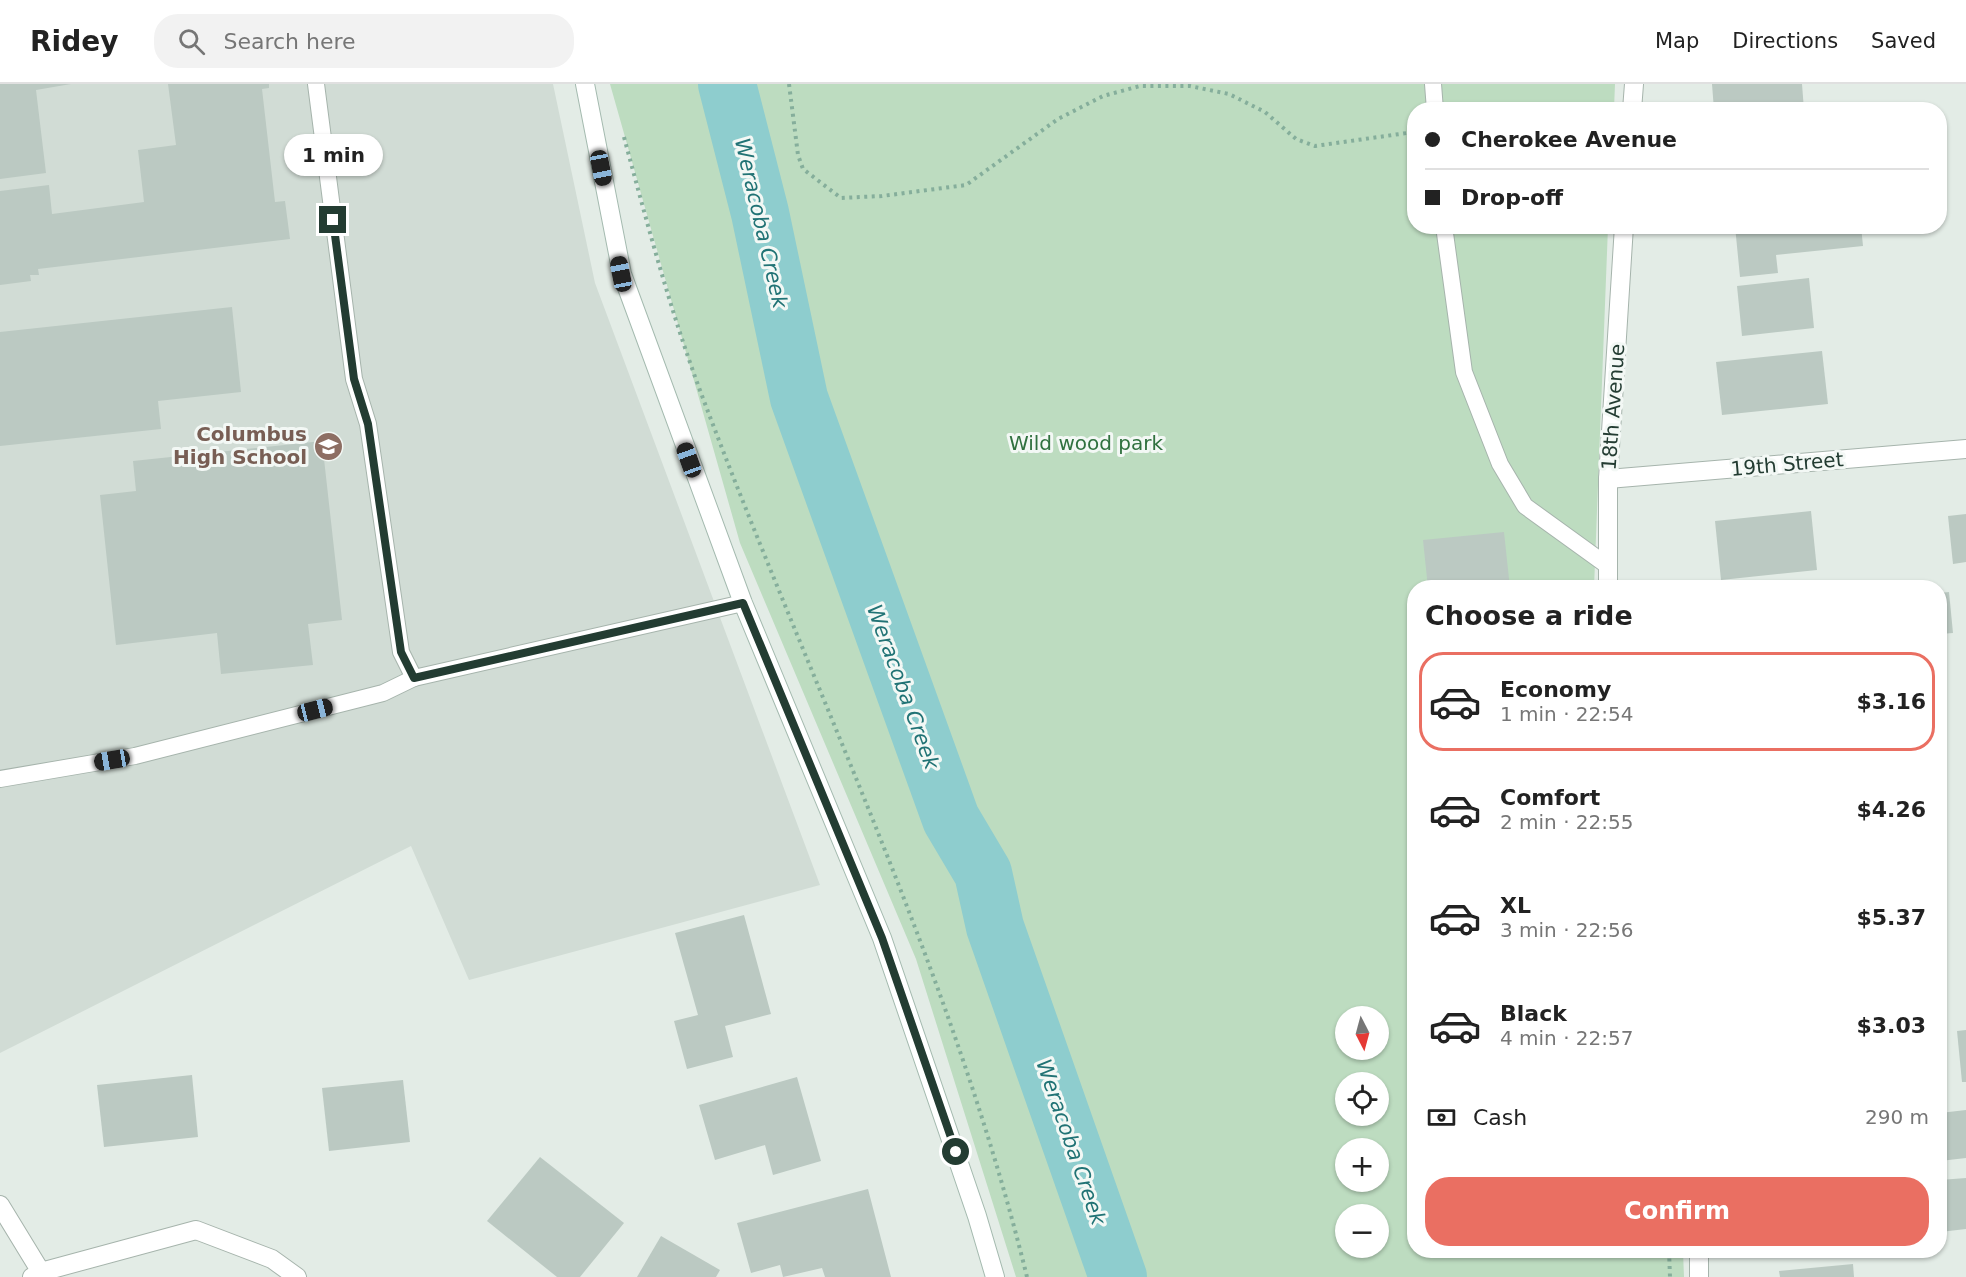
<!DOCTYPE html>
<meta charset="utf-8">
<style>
body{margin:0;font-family:"DejaVu Sans",sans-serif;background:#f2f2f2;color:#222;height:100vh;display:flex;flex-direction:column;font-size:22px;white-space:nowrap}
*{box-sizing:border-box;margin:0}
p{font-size:20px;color:#767676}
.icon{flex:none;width:33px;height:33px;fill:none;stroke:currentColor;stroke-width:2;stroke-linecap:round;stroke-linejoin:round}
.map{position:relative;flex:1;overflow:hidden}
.side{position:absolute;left:1407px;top:496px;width:540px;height:678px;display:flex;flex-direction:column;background:#fff;border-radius:24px;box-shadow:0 2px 4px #0004}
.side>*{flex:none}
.guide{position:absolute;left:1407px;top:18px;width:540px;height:132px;border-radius:24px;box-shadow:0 2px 4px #0004;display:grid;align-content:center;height:132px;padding:0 18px;background:#fff}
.needle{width:39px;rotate:174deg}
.buttons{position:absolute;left:1335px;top:922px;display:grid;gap:12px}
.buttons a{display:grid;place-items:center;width:54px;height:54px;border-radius:50%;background:#fff;box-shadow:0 2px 4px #0004;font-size:30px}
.end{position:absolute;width:27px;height:27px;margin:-14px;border:8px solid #233c32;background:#fff;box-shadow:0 0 0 3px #fff}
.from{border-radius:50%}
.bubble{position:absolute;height:42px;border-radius:21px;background:#fff;box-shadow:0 2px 4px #0004;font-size:20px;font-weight:600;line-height:42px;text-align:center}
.car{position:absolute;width:18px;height:36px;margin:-18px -9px;border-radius:8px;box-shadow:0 0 4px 2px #0007;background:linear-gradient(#222 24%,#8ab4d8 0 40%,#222 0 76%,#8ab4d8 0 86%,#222 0)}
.guide b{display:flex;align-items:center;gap:21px;height:57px;font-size:22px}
.guide b+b{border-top:2px solid #e0e0e0}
.guide i{width:15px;height:15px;background:#222}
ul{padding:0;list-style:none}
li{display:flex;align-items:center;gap:18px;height:99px;margin:0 12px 9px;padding:0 6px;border:3px solid transparent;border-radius:24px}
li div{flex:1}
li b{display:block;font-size:22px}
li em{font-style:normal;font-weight:600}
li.current{border-color:#ea6f62}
li>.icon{width:54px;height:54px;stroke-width:1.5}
h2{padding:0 18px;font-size:27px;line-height:72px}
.pay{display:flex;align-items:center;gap:15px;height:66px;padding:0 18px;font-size:22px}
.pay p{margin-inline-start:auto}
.cta{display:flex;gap:12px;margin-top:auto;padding:12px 18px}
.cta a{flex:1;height:69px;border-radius:24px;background:#ea6f62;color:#fff;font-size:24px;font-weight:600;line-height:69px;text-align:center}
header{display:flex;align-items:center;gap:36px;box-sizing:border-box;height:84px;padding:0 30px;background:#fff;border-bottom:2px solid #e0e0e0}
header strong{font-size:28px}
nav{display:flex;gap:33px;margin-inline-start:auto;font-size:21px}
.search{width:420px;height:54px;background:#f2f2f2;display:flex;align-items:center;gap:15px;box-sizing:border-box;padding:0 21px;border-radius:24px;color:#767676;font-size:22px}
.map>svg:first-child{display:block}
.built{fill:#d1dcd5}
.green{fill:#bddcc0;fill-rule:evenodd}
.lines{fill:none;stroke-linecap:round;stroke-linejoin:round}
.river{stroke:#8ecdce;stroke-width:58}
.building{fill:#bbc9c2}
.lane-casing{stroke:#a6b4ac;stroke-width:18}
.street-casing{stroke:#a6b4ac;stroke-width:20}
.secondary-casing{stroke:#a4baaf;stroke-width:20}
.path{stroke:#85ae9b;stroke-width:4;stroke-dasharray:3 4.5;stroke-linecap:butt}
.lane{stroke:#fff;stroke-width:16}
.street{stroke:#fff;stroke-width:18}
.secondary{stroke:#fff;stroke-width:18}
.route{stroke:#233c32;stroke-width:8}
.labels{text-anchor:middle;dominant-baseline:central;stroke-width:6;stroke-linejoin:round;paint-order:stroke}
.street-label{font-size:20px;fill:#233c32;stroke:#f3f8f5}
.education-label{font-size:20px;font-weight:bold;fill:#785e54;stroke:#f3f8f5;text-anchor:end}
.park-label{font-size:20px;fill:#30713f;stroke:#f3f8f5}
.water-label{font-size:21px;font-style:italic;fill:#217375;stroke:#f3f8f5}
</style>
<header>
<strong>Ridey</strong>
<div class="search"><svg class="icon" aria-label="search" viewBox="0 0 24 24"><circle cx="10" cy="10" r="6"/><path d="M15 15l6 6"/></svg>Search here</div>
<nav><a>Map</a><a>Directions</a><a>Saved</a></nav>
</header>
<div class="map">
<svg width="1966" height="1193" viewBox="0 0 1966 1193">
<rect width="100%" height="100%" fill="#e3ece6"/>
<path class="built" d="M0 0H553L595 199 820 801 469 896 411 762 0 969Z"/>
<path class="green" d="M610 0H1615L1614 25 1414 26V142L1608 143 1594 504H1414V1167H1683L1684 1193H1016L916 875 740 459ZM1346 933H1378V966H1346ZM1346 999H1378V1032H1346ZM1346 1065H1378V1098H1346ZM1346 1131H1378V1164H1346Z"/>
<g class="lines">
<path class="river" d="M727 0 760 129 799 314 951 735 983 789 995 843 1118 1193"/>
</g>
<g class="building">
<path d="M0 0H71L36 6 46 89 0 95Z"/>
<path d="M168 0H269V4L262 5 275 118 285 117 290 155 38 185 39 191H30L31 197 0 201V107L49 101 52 130 144 118 138 66 176 61Z"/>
<path d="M1712 0H1802L1804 26H1714Z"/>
<path d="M1735 142H1861L1863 162 1776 171 1778 189 1740 193Z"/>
<path d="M1809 194 1814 244 1742 252 1737 202Z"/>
<path d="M232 223 241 308 158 317 161 345 0 362V248Z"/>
<path d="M1822 267 1828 320 1722 331 1716 278Z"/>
<path d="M322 357 342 536 308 540 313 581 221 590 217 549 116 561 100 411 136 407 133 377Z"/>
<path d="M1811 427 1817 486 1721 496 1715 437Z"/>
<path d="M1966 430V478L1953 480 1948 432Z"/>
<path d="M1504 448 1510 504H1428L1423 456Z"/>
<path d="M1949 508 1953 549 1940 550V509Z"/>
<path d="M744 831 771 930 725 942 733 973 687 985 674 937 698 931 675 849Z"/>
<path d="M1966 946V998H1962L1957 947Z"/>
<path d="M192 991 198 1053 104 1063 97 1001Z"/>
<path d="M797 993 821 1077 773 1091 765 1061 715 1076 699 1021Z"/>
<path d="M403 996 410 1058 329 1067 322 1004Z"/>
<path d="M1966 1026V1074L1940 1077V1029Z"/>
<path d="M540 1073 624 1139 580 1193H557L487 1137Z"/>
<path d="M1966 1094V1145L1940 1148V1096Z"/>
<path d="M868 1105 891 1193H825L822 1184 783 1193 780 1181 751 1189 737 1139Z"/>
<path d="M661 1152 720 1186 716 1193H637Z"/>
<path d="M1853 1180 1854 1193H1780L1779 1187Z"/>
</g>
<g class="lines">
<defs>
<g id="lane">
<path d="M316 0 354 295 368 340 401 568 414 594"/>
<path d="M1433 0 1435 26"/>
<path d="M1444 142 1464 288 1500 380 1525 422 1608 482"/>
<path d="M0 695 135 672 383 609 414 594 743 519"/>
</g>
<g id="street">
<path d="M1632 26 1634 0"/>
<path d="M1608 395 1966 365"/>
<path d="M1608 504V395L1624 142"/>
<path d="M0 1121 44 1193"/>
<path d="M1699 1167V1193"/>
<path d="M32 1193 41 1188 196 1146 272 1175 297 1193"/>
</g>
<path id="secondary" d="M585 0 622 190 743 519 882 854 977 1132 995 1193"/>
</defs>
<use href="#lane" class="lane-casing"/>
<use href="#street" class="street-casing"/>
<use href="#secondary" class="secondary-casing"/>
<g class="path">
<path d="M789 0 798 71 803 85 841 114 882 112 966 101 1058 35 1103 12 1140 2H1190L1229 10 1265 28 1296 55 1315 62 1414 48"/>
<path d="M624 53C647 139 670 226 701 309 811 603 952 887 1027 1193"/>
<path d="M1669 1167 1670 1193"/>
</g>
<use href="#lane" class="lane"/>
<use href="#street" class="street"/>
<use href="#secondary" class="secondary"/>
</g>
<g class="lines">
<path class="route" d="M333 136 354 295 368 340 401 568 414 594 743 519 882 854 956 1068"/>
</g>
<defs>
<symbol id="school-disc" viewBox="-11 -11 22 22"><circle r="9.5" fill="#8d6e63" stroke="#f3f8f5"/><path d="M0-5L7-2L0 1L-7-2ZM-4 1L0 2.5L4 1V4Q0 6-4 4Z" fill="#fff"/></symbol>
</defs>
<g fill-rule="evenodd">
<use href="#school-disc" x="312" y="346" width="33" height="33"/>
</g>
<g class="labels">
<g class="street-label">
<text transform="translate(1613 323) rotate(-86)">18th Avenue</text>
<text transform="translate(1787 380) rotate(-5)">19th Street</text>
</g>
<g class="education-label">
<text x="307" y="350">Columbus<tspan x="307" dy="23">High School</tspan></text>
</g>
<g class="park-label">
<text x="1086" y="359">Wild wood park</text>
</g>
<g class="water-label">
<text transform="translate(761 139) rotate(77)">Weracoba Creek</text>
<text transform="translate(903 603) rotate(70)">Weracoba Creek</text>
<text transform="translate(1071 1058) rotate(71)">Weracoba Creek</text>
</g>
</g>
</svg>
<div class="buttons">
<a><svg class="needle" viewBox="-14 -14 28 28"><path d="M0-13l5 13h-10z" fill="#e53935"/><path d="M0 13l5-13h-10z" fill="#767676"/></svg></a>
<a><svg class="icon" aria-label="locate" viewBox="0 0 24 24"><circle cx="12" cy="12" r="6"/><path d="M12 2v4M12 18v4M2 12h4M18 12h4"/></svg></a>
<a>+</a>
<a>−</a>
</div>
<i class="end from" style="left:956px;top:1068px"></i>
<i class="end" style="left:333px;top:136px"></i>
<div class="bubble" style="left:284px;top:50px;width:99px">1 min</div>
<i class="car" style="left:601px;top:84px;rotate:169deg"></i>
<i class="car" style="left:621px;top:190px;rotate:349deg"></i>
<i class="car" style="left:689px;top:376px;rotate:340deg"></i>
<i class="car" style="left:315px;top:626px;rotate:76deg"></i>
<i class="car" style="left:112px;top:676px;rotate:260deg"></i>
<div class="guide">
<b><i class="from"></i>Cherokee Avenue</b>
<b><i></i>Drop-off</b>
</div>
<section class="side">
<h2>Choose a ride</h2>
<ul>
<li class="current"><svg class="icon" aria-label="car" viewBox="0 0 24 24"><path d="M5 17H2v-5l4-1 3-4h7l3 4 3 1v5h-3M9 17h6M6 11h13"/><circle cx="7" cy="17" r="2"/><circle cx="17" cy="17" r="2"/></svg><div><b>Economy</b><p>1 min · 22:54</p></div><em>$3.16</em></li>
<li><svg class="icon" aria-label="car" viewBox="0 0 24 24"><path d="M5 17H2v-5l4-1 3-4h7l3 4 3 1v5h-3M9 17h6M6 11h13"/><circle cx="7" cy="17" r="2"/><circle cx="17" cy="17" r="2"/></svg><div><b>Comfort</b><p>2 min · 22:55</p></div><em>$4.26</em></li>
<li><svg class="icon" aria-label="car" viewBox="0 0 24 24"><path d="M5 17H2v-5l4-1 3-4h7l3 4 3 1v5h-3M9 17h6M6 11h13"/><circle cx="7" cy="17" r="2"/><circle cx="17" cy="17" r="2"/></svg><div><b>XL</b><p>3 min · 22:56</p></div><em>$5.37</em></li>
<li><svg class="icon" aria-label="car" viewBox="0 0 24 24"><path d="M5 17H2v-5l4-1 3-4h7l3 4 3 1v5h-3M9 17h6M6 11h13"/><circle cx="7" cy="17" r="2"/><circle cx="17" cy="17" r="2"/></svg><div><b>Black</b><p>4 min · 22:57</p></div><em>$3.03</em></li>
</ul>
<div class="pay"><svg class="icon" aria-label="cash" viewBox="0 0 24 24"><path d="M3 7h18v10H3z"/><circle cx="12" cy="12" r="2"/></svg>Cash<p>290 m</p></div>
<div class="cta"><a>Confirm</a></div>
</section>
</div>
